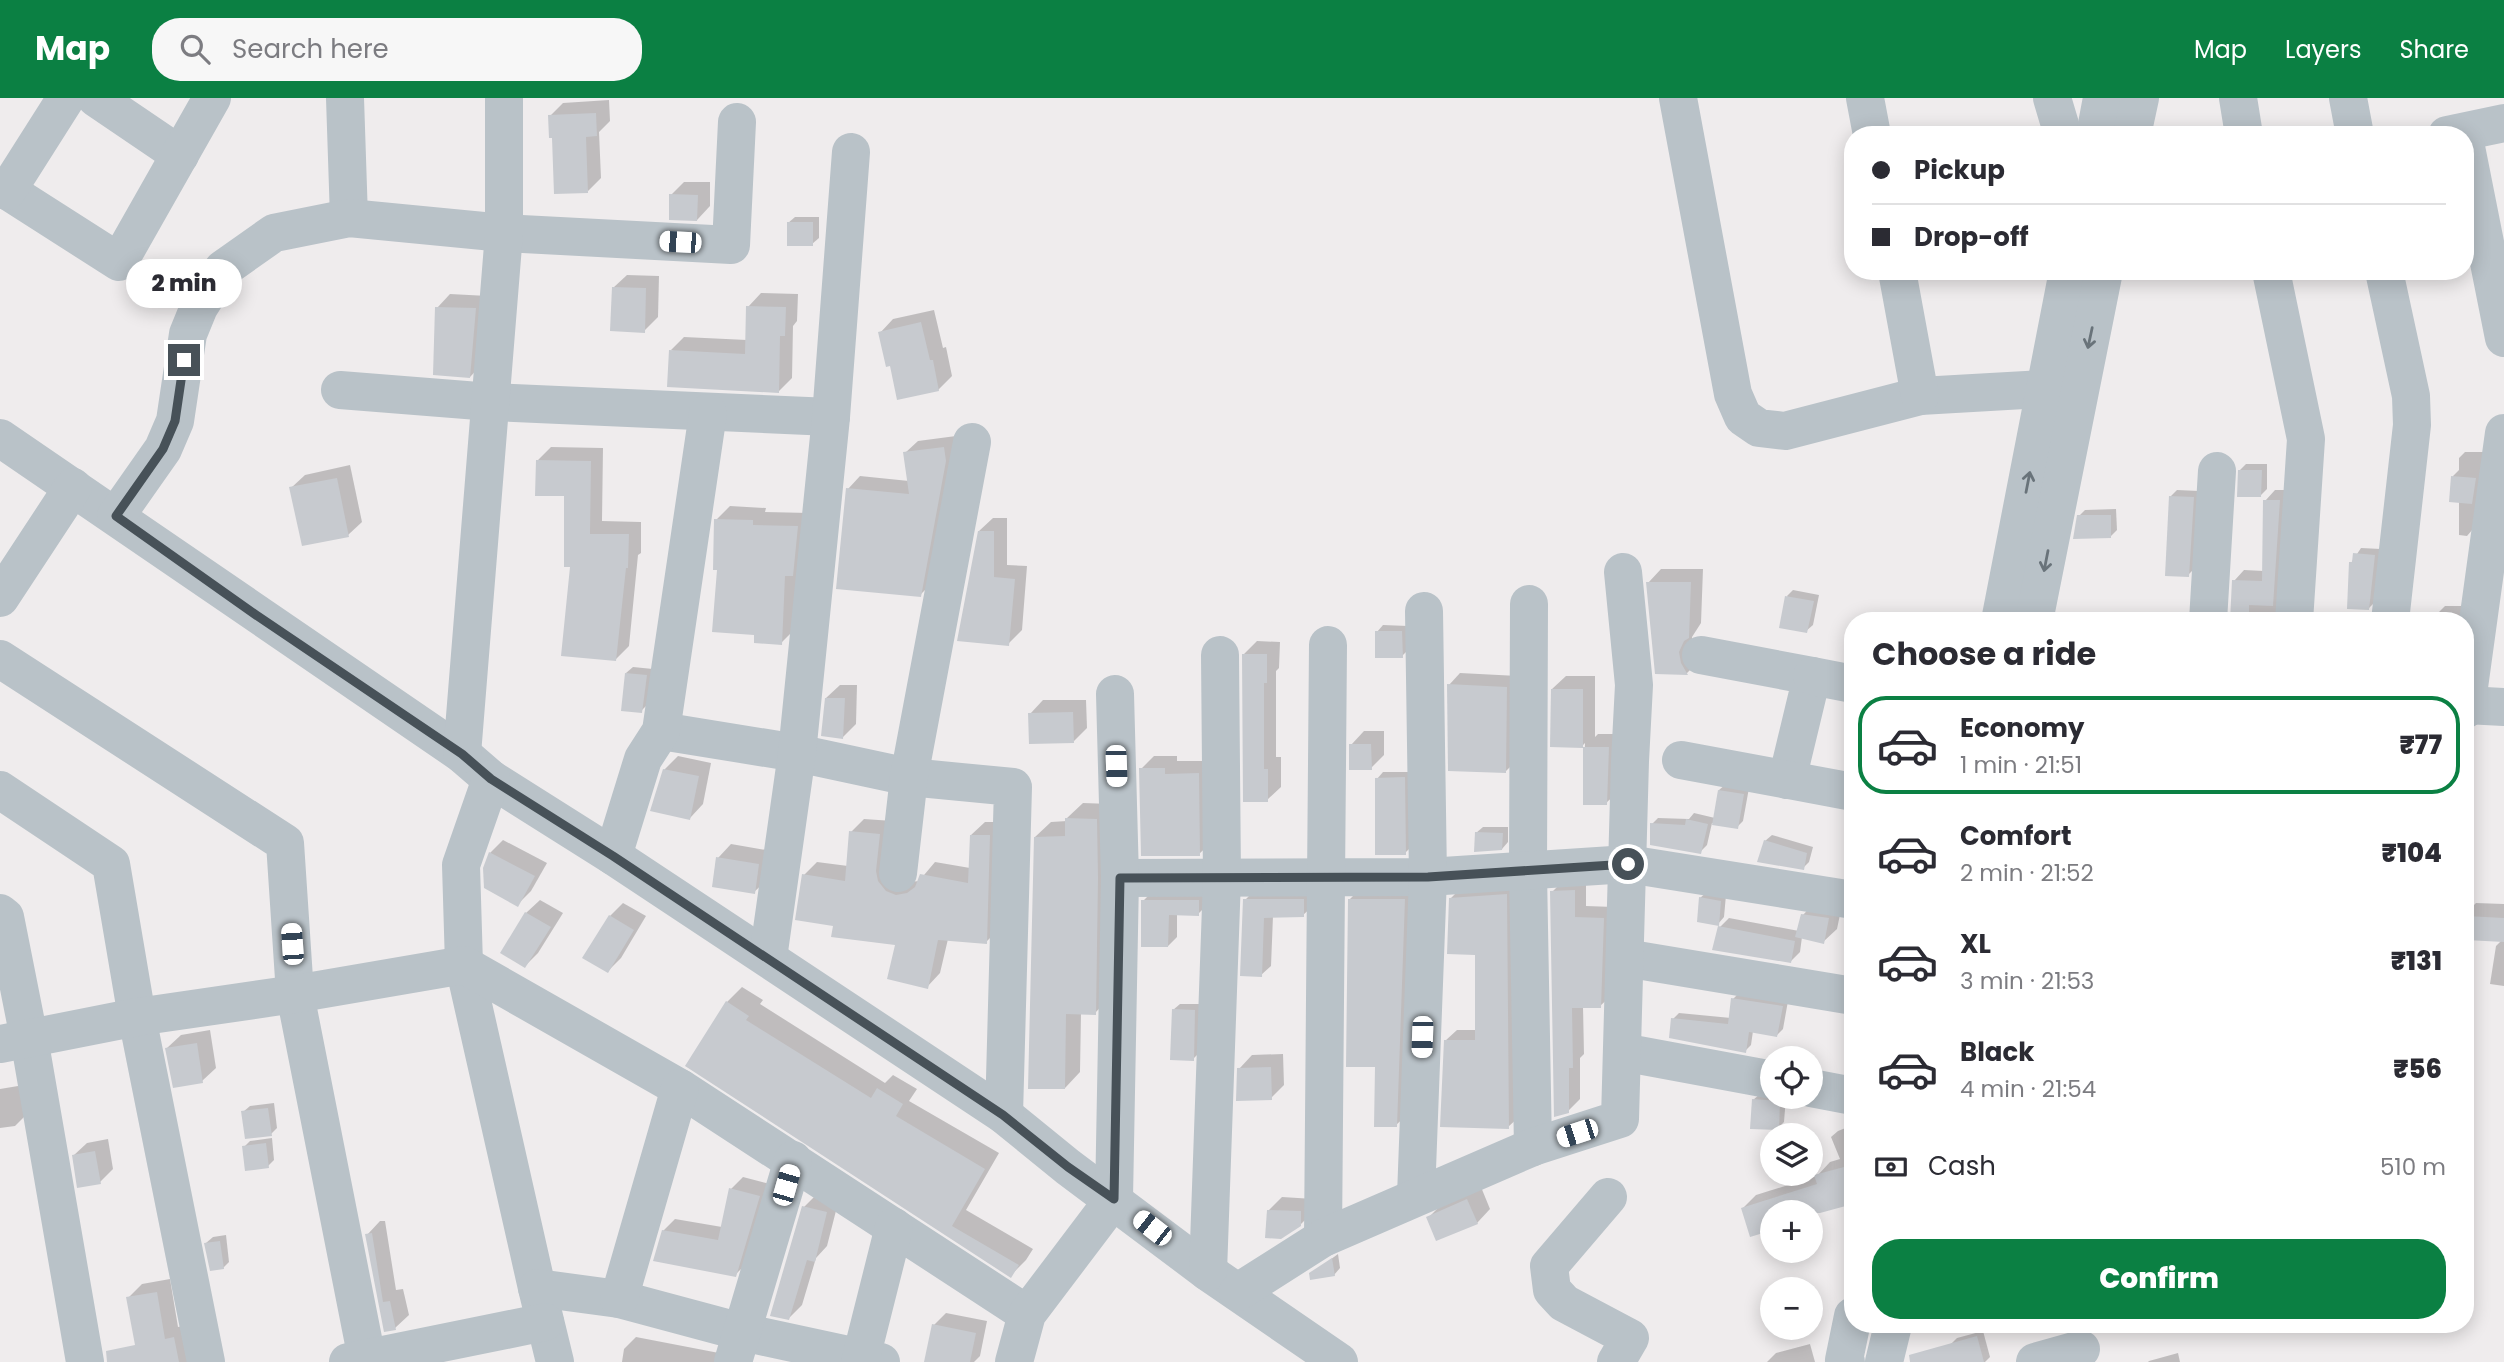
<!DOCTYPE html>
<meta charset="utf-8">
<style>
body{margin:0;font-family:Poppins,sans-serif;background:#f7f7f7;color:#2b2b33;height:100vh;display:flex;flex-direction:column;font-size:26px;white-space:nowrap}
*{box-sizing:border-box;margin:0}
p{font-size:23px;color:#7c7c81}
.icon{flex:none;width:38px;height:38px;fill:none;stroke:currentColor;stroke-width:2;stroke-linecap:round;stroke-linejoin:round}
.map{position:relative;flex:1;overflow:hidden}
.drawer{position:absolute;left:1844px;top:514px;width:630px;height:721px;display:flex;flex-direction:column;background:#fff;border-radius:28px;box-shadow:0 4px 18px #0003}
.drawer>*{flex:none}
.hud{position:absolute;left:1844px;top:28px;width:630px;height:154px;border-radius:28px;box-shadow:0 4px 18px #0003;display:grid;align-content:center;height:154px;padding:0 28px;background:#fff}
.buttons{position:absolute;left:1760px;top:948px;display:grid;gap:14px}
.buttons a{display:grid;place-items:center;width:63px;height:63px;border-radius:50%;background:#fff;box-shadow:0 4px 18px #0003;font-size:35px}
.end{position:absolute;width:32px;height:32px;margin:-16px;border:9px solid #475158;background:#fff;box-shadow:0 0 0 4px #fff}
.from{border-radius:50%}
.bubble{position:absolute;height:49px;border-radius:24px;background:#fff;box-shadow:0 4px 18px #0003;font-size:23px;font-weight:800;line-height:49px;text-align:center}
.car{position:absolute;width:21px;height:42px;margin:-21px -10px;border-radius:9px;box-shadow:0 0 5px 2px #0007;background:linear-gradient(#fff 24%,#345 0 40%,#fff 0 76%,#345 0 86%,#fff 0)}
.hud b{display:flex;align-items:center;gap:24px;height:66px;font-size:26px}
.hud b+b{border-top:2px solid #e1e1e2}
.hud i{width:18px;height:18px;background:#2b2b33}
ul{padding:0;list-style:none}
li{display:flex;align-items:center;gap:21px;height:98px;margin:0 14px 10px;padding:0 14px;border:4px solid transparent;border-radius:28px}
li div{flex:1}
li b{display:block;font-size:26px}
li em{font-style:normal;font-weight:800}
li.current{border-color:#0b8043}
li>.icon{width:63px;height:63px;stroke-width:1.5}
h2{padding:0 28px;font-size:32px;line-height:84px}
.pay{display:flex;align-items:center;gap:18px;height:77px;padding:0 28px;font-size:26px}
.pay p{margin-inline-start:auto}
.primary-button{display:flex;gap:14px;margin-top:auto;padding:14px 28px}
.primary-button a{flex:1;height:80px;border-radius:28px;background:#0b8043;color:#fff;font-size:28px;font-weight:800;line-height:80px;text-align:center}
header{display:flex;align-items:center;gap:42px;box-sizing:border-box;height:98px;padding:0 35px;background:#0b8043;color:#fff}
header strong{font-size:33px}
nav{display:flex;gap:38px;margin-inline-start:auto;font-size:24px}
.search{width:490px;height:63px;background:#f7f7f7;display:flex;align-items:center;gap:18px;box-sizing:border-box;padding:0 24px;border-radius:28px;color:#7c7c81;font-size:26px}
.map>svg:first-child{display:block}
.shadow{fill:#0003}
.building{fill:#c7cacf}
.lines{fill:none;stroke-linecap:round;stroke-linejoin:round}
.minor{stroke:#b9c2c8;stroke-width:38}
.oneway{stroke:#69737a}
.route{stroke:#475158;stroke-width:9}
</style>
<header>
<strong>Map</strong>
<div class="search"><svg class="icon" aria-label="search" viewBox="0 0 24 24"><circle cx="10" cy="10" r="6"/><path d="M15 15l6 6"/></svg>Search here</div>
<nav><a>Map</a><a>Layers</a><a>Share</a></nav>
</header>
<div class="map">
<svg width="2504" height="1264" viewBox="0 0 2504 1264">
<rect width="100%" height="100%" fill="#efeced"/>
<g class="shadow">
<path d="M609 2 610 23 599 34 601 80 588 93 553 39 550 18 563 5Z"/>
<path d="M684 84H710V108L697 122 671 97Z"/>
<path d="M795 119H819V140L812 146 788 125Z"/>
<path d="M627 177 659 178 658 219 644 233 613 190Z"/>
<path d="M761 195 798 196 797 223 793 228 792 280 779 293 671 252 684 239 747 242 748 209Z"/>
<path d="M450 196 488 198 483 265 470 279 437 210Z"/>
<path d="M934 212 943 250 946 249 952 278 938 292 891 266 880 235 893 221Z"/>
<path d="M956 338 933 484 920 497 848 391 860 378 909 383 905 355 918 343Z"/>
<path d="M551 349 603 350 602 423 641 424V455L638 457 629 548 616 561 565 396 538 362Z"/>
<path d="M2465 354H2484L2473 431 2467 438 2459 437V403L2453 378 2459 372V360Z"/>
<path d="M2246 366H2267V391L2261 397 2240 372Z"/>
<path d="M350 367 362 424 348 437 291 390 305 377Z"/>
<path d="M2177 392 2199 393 2194 471 2188 477 2171 398Z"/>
<path d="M2275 392H2289L2285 523H2232L2234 483 2244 472 2264 473 2265 403Z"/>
<path d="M730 408 766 410 765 414 810 415 795 531 781 545 756 536 719 470 716 422Z"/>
<path d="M2116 411 2117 432 2110 439 2079 418 2085 412Z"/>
<path d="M993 420H1007V467L1027 468 1022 532 1008 546 979 433Z"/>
<path d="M2361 450 2381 451 2375 504 2369 510 2351 465Z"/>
<path d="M1661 471H1703L1701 525 1692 539 1693 551 1700 562 1687 575H1657L1648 485Z"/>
<path d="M1793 492 1819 497 1813 527 1806 533 1787 498Z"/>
<path d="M2445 508H2463L2461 523H2439V514Z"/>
<path d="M1383 527 1408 528V552L1402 558 1377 534Z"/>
<path d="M1257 543 1280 544 1279 570 1276 573V659H1281V689L1267 702 1243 557Z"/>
<path d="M633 569 653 571 647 607 641 613 626 575Z"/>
<path d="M1460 575 1518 578 1517 662 1506 673 1449 587Z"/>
<path d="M1566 578H1595V639L1598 636H1621L1620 692 1606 705H1584L1585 645 1582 648 1552 591Z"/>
<path d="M840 587H857L856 626 843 639 826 600Z"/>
<path d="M1043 602H1086L1087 630 1074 643 1030 616Z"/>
<path d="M1364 633H1384V657L1371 670 1351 647Z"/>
<path d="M678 658 711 665 703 706 690 720 664 672Z"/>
<path d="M1154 658H1177V663H1212L1213 743 1199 756 1141 671Z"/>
<path d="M1383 674H1410L1411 749 1405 755 1377 681Z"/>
<path d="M1726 686 1749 690 1743 723 1737 729 1712 725 1707 747 1700 754 1652 726 1658 720 1689 721 1694 715 1715 720 1719 692Z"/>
<path d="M1083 705 1111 706 1110 899 1095 915H1081L1080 974 1065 990 1035 739 1051 724 1067 723V720Z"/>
<path d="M1853 716V748L1847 747Z"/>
<path d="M864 721 893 723 910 784 919 783 935 764 970 770 971 737 985 724H1002L999 831 986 844 948 841 940 875 927 889 897 845 835 826 804 777 817 764 848 768 851 734Z"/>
<path d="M1483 729H1508V744L1502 751 1476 735Z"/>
<path d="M1772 737 1813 749 1809 764 1803 770 1765 743Z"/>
<path d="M503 742 547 765 531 793 518 806 490 755Z"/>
<path d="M731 746 772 753 768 781 754 794 718 760Z"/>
<path d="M1586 781V808L1614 809 1612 897 1600 908H1583L1584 956 1580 960V1001L1568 1013 1552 794 1564 782Z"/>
<path d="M1517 785 1520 1018 1508 1029 1445 943 1457 932H1477V855L1451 800 1462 789Z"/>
<path d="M1360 791H1415L1407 1017 1396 1027 1377 967 1349 802Z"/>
<path d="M1208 793 1207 807 1198 816H1177V839L1168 848 1143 803 1152 794Z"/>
<path d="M1254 793H1313V808L1303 817 1273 818 1271 868 1261 877 1245 802Z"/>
<path d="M1707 794 1726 797 1724 819 1718 826 1700 800Z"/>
<path d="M540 802 563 815 538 855 525 868 526 815Z"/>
<path d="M1816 803 1842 807 1837 831 1823 844 1802 839 1800 854 1790 864 1720 829 1729 820 1799 833 1803 817Z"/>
<path d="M623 805 646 818 621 860 608 873 610 818Z"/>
<path d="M2476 805 2504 806V888L2490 886 2496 848 2502 842 2466 840V815Z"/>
<path d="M742 889 763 902 760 906 885 985 893 977 917 991 909 1003 999 1055 966 1112 1033 1151 1026 1162 1011 1177 687 967 727 904Z"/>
<path d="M1739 895 1788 903 1783 931 1777 937 1753 933 1751 947 1745 953 1673 921 1679 915 1731 920 1733 901Z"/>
<path d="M1180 906H1201L1199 955 1193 961 1173 912Z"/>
<path d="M210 932 216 970 202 983 167 950 181 937Z"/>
<path d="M1283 956 1284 987 1271 1000 1239 971 1252 957Z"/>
<path d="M24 987 28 1015 15 1028 0 1030V991Z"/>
<path d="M1760 996 1773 999H1786L1784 1024 1778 1030 1753 1002Z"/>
<path d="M274 1005 277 1030 271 1036 243 1014 250 1008Z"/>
<path d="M1853 1027V1105L1811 1115 1743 1110 1756 1097 1817 1078 1830 1064 1840 1061 1831 1039 1838 1033Z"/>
<path d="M272 1040 274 1062 268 1068 244 1049 250 1043Z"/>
<path d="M108 1041 113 1071 100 1084 73 1058 87 1045Z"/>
<path d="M743 1079 770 1086 747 1165 735 1177 663 1133 675 1121 722 1129 731 1091Z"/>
<path d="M1481 1089 1490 1111 1477 1125 1429 1119 1442 1106Z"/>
<path d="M817 1096 839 1101 827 1148 816 1160 802 1207 789 1220 804 1109Z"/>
<path d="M1282 1099 1314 1101V1113L1300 1127 1268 1113Z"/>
<path d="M380 1123H385L396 1192 403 1191 409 1217 395 1230 385 1232 367 1137Z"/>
<path d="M226 1137 229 1164 223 1170 206 1145 213 1139Z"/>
<path d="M1338 1156 1340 1170 1334 1177 1311 1176Z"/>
<path d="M170 1181 178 1229 187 1227 189 1264H139L128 1200 142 1186Z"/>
<path d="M946 1215 987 1223 980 1258 974 1264H926L934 1227Z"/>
<path d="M1983 1233 1990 1259 1985 1264H1956L1951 1246 1957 1240Z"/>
<path d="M636 1239 719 1255 724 1264H622L624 1251Z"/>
<path d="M1810 1246 1815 1264H1767L1776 1255Z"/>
<path d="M2178 1255 2180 1264H2148L2149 1263Z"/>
</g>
<g class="building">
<path d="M596 15 597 38 586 39 588 95 554 96 552 40H549L548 17Z"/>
<path d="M669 96 698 97 697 123 669 122Z"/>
<rect x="787" y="124" width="26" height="24"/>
<path d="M612 189 646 190 645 235 610 233Z"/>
<path d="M746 208 786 209 785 238H780L779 295 667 289 669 252 745 256Z"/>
<path d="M435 209 476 210 470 280 433 277Z"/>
<path d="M921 224 930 262H933L939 293 897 302 890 268 886 269 878 234Z"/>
<path d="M944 349 946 363 921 499 836 491 846 390 909 396 903 354Z"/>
<path d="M536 362 591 363 590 436H629L628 470H626L616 563 561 558 570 469H564V398H535Z"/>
<path d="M2238 372H2262L2261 399H2237Z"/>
<path d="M2451 378 2476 380 2472 406 2449 404Z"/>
<path d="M337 380 349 439 302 448 289 389Z"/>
<path d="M2169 398 2194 399 2189 479 2165 478Z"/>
<path d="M2263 402H2280L2273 508 2249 507V523H2230L2232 482 2262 483Z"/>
<path d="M2077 417H2111V440L2073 441Z"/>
<path d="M714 421 753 422V427L798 428 793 478H785L782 547 754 545V537L712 534 717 472H713Z"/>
<path d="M978 433H994V479L1015 481 1009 548 957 543Z"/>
<path d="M2353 455 2375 457 2369 512 2347 511 2349 464H2352Z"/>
<path d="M1646 484H1691L1689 540 1684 543 1679 554 1681 565 1688 577 1655 576Z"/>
<path d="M1785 498 1814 503 1807 535 1779 530Z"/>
<path d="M1375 533H1402L1403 560H1375Z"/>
<path d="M1242 556H1267V585H1264V671H1268V704H1243Z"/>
<path d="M625 575 647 577 642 615 621 613Z"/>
<path d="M1447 586 1507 589 1506 675 1448 673Z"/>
<path d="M1551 591H1583V650L1550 649Z"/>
<path d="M825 600H845L843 641 821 638Z"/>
<path d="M1073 614 1074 645 1029 646 1028 615Z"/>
<path d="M1349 646H1371L1372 672H1349Z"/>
<path d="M1583 649H1609L1607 707H1583Z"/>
<path d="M1139 670H1165V676L1199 675 1200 758H1141Z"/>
<path d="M663 671 699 678 690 722 650 713Z"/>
<path d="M1405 679 1406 757H1375V680Z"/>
<path d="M1718 692 1744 696 1738 731 1712 727Z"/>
<path d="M1065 720 1097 721 1098 780 1096 917 1066 916 1065 991H1028L1034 739 1065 738Z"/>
<path d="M1686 721 1708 726 1701 756 1650 747V725L1685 727Z"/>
<path d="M849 733 880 736 876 773 878 783 886 793 896 797 907 795 915 789 920 776 968 785 970 737H990L987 846 938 842 928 891 887 881 895 847 831 839 833 828 795 822 802 776 845 783Z"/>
<path d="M1475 734 1503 735 1502 752 1474 754Z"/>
<path d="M1764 742 1807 755 1804 772 1757 764Z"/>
<path d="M489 754 535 778 518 809 484 790 483 770Z"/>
<path d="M716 759 759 766 755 796 712 789Z"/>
<path d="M1575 792V819L1604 820 1601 910H1572L1573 970H1569V1015L1554 1019 1550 793Z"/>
<path d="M1507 796 1509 1031 1440 1029 1444 942H1475V857L1447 856 1449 800Z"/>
<path d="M1699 799 1721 803 1719 828 1697 824Z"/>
<path d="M1243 801H1304V819L1264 820 1262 879 1240 878Z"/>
<path d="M1348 801H1405L1397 1029H1374L1375 969H1346Z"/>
<path d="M1141 802H1199V818L1169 817 1168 849H1141Z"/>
<path d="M525 814 551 829 525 870 500 855Z"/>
<path d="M1801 816 1829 820 1824 846 1795 839Z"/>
<path d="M609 817 634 832 608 875 582 860Z"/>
<path d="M2466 818 2504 820V844L2466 842Z"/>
<path d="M1718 828 1795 843 1791 865 1712 852Z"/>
<path d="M1731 900 1783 908 1777 939 1749 934 1746 955 1669 940 1671 920 1728 926Z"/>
<path d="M726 903 749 918 746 922 871 1000 877 990 903 1006 896 1018 985 1071 952 1128 1019 1167 1011 1180 685 968Z"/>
<path d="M1172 911 1195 912 1194 963 1170 962Z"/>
<path d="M197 945 203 985 173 990 165 950Z"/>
<path d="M1271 969 1272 1002 1236 1003 1237 970Z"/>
<path d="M1752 1001 1780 1003 1779 1032 1750 1031Z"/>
<path d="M268 1010 272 1038 245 1041 241 1013Z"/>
<path d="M266 1045 269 1070 245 1073 242 1048Z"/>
<path d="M95 1053 101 1086 77 1090 72 1057Z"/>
<path d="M1844 1069 1853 1106 1820 1115H1773V1132L1750 1139 1741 1110 1817 1086 1814 1077Z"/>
<path d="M729 1090 760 1098 736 1179 653 1163 662 1132 718 1142Z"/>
<path d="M1467 1101 1478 1126 1436 1143 1426 1119Z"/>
<path d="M802 1108 827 1114 815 1164 807 1162 789 1222 770 1218Z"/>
<path d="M1267 1112 1301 1113V1128L1281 1141 1265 1140Z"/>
<path d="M372 1135 383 1204 390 1203 396 1232 384 1234 365 1136Z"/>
<path d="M220 1143 224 1171 210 1173 204 1145Z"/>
<path d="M1332 1160 1335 1178 1310 1182 1309 1175Z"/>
<path d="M157 1194 165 1241 174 1239 179 1264H107L106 1253 135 1247 126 1199Z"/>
<path d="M932 1226 976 1235 970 1264H924Z"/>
<path d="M1977 1238 1984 1264H1910L1909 1257Z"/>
</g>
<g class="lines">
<g class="minor">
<path d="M96 0 180 57"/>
<path d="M345 0 349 120"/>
<path d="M1678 0 1733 296 1743 319 1759 330 1785 333 1920 298 2080 289"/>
<path d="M1865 0 1872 37"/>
<path d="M2052 0 2063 37"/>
<path d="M2238 0 2244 37"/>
<path d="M2348 0 2355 37"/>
<path d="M2095 37 2102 0"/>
<path d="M2132 37 2140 0"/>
<path d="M2447 37 2504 25"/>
<path d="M2466 49 2504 240"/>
<path d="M0 88 119 164 212 0"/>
<path d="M7 93 66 0"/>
<path d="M1897 173 1920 298"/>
<path d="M2271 173 2306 341 2294 523"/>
<path d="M2384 173 2411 298 2412 327 2390 523"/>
<path d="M340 292 491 304 831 319"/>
<path d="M0 340 462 656 491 681 613 758 1004 1017 1068 1069 1208 1174 1339 1264"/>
<path d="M116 418 163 351 175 323 188 236 199 209 223 171 274 135 349 120 504 135 731 147 737 24"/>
<path d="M0 500 73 389"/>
<path d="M1529 506 1528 774 1533 1049"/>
<path d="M2000 523 2068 173"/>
<path d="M2034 523 2104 173"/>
<path d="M2208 523 2217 373"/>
<path d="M1701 557 1812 578 1787 682"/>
<path d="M0 561 285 745 295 896 367 1261"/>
<path d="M1812 578 1853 586"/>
<path d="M2466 607 2504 609"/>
<path d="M2466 611 2504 335"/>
<path d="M661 633 797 655 909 679 1013 689 1004 1017"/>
<path d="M462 656 504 135V0"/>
<path d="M1681 662 1853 694"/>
<path d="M491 681 461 767 464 867 537 1190 555 1264"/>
<path d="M0 692 111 766 137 919 206 1264"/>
<path d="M613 758 643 661 661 633 708 315"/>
<path d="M898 775 909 679 972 344"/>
<path d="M1120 780 1428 779 1628 766 1853 802"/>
<path d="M0 815 5 819 29 940 85 1264"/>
<path d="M768 860 797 655 831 319 851 54"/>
<path d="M1625 860 1853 898"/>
<path d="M0 946 137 919 295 896 464 867 680 990 1027 1216"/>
<path d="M1622 954 1773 982"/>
<path d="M1811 990 1853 998"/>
<path d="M1416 1098 1428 779 1424 513"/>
<path d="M1608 1099 1549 1168 1552 1192 1564 1205 1630 1240 1616 1264"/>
<path d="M1323 1140 1328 547"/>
<path d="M1208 1174 1222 780 1220 557"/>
<path d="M537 1190 619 1201 742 1234 881 1264"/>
<path d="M1238 1194 1323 1140 1533 1049 1620 1021 1630 663 1634 587 1623 474"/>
<path d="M619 1201 680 990"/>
<path d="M348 1264 545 1224"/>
<path d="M733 1264 793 1062"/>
<path d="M860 1264 894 1129"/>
<path d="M1014 1264 1027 1216 1114 1101 1120 780 1115 596"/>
<path d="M1846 1264 1844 1262 1853 1218"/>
<path d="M1884 1264 1893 1227"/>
<path d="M2035 1264 2081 1251"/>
</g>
</g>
<defs><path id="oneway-shaft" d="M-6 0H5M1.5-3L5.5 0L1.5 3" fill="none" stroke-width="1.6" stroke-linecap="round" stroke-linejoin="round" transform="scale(1.75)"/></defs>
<g class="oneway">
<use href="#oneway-shaft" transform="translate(2090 240) rotate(102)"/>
<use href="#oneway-shaft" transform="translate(2028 384) rotate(-79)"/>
<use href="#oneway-shaft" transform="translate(2046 463) rotate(101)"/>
</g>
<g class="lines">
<path class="route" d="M184 262 175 323 163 351 116 418 256 517 462 656 491 681 613 758 1003 1017 1068 1069 1114 1101 1120 780 1428 779 1628 766"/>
</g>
</svg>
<div class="buttons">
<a><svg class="icon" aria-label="locate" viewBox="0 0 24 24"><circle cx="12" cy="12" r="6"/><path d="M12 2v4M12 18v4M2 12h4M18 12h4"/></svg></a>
<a><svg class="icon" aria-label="layers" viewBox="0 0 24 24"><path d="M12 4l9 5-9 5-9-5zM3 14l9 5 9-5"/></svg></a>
<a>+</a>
<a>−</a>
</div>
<i class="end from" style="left:1628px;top:766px"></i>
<i class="end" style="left:184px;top:262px"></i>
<div class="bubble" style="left:126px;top:161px;width:116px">2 min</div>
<i class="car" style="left:680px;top:144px;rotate:273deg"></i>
<i class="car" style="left:1116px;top:668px;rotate:178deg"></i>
<i class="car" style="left:292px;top:846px;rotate:356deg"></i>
<i class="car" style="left:1422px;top:939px;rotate:182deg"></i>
<i class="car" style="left:1577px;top:1035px;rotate:252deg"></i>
<i class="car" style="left:786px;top:1087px;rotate:16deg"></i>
<i class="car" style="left:1152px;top:1130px;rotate:308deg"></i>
<div class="hud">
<b><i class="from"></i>Pickup</b>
<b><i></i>Drop-off</b>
</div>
<section class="drawer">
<h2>Choose a ride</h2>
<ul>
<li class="current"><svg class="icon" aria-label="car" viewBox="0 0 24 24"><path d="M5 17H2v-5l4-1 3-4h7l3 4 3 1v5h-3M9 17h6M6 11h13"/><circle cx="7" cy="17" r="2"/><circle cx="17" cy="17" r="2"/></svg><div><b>Economy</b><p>1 min · 21:51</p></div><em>₹77</em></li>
<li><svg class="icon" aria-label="car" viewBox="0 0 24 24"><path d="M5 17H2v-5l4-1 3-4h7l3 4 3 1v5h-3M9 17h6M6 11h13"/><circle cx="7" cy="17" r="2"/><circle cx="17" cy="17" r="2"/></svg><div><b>Comfort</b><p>2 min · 21:52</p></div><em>₹104</em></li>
<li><svg class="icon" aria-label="car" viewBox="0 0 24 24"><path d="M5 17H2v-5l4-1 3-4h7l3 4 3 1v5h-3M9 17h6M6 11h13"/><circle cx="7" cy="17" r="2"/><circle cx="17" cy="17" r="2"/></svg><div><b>XL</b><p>3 min · 21:53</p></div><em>₹131</em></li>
<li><svg class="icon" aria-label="car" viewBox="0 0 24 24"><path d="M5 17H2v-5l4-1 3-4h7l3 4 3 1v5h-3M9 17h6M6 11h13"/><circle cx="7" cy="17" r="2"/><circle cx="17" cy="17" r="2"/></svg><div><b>Black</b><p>4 min · 21:54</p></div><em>₹56</em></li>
</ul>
<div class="pay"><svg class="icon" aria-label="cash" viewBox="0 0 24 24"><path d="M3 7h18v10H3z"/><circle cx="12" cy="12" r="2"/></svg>Cash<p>510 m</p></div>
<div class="primary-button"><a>Confirm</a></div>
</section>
</div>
